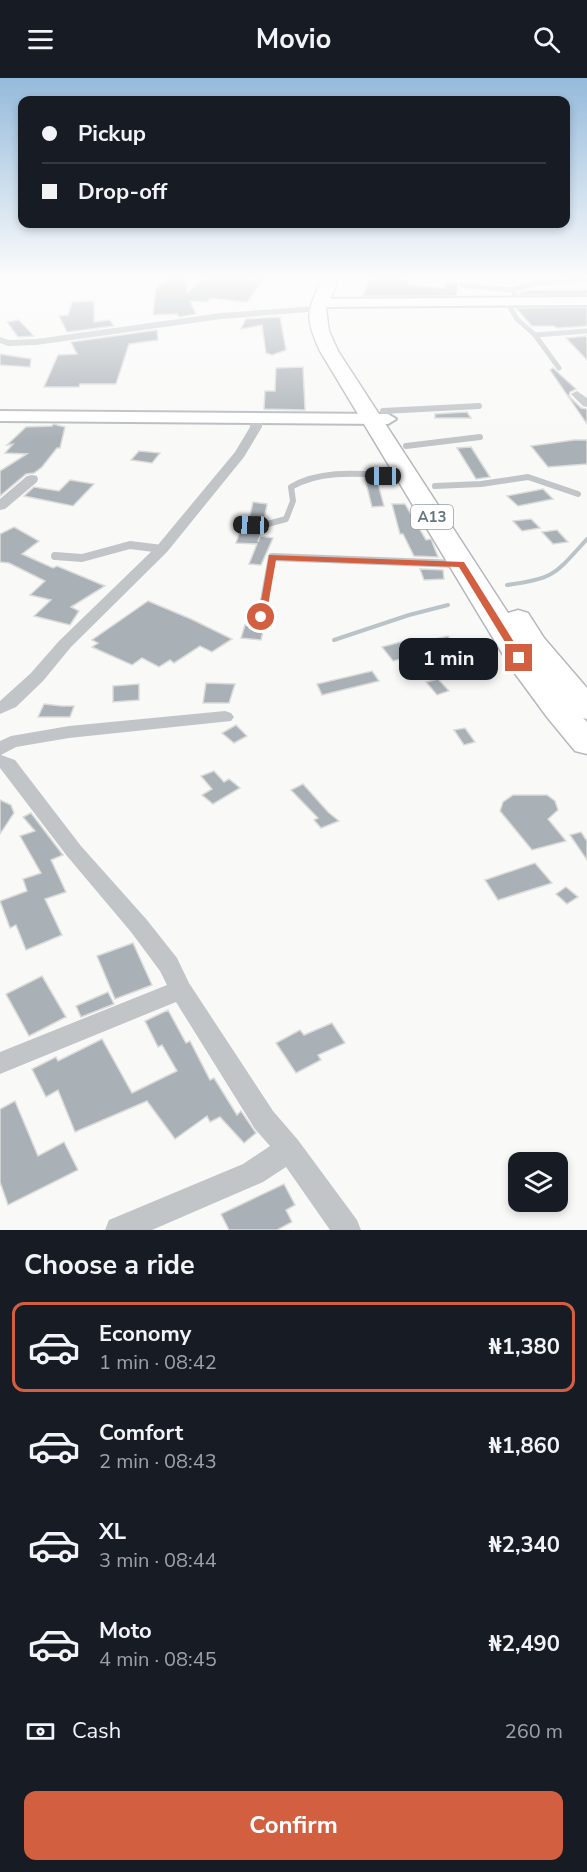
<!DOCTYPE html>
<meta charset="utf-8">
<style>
body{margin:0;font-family:"Nunito Sans",sans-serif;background:#242831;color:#f1f3f6;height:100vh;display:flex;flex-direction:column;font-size:22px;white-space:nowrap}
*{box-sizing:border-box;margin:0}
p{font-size:20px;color:#9ea1a6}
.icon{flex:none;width:33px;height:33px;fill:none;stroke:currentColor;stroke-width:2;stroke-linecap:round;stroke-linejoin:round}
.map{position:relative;height:1152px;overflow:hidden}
.drawer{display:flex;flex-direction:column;background:#171b24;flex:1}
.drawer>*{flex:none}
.banner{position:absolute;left:18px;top:18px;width:552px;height:132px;border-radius:12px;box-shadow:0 3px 9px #0003;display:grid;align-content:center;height:132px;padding:0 24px;background:#171b24}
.tools{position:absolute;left:508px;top:1074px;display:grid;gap:12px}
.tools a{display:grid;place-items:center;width:60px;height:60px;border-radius:12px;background:#171b24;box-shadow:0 3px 9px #0003;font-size:30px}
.end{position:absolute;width:27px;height:27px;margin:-14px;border:8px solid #d15f40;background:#fff;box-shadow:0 0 0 3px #fff}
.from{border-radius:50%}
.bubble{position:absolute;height:42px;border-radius:12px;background:#171b24;box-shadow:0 3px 9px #0003;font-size:20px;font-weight:700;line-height:42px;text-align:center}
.car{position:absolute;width:18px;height:36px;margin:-18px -9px;border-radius:8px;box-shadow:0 0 4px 2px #0007;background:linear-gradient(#222 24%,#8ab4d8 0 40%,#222 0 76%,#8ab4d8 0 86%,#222 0)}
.banner b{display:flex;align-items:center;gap:21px;height:57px;font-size:22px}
.banner b+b{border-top:2px solid #363941}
.banner i{width:15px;height:15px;background:#f1f3f6}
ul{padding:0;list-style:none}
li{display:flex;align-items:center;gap:18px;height:90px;margin:0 12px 9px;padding:0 12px;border:3px solid transparent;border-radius:12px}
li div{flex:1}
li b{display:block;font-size:22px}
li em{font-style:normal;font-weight:700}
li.on{border-color:#d15f40}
li>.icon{width:54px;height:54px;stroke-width:1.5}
h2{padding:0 24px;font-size:27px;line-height:72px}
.pay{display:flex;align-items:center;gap:15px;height:66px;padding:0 24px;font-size:22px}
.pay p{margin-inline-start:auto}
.primary-button{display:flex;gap:12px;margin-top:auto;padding:12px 24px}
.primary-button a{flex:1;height:69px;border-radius:12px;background:#d15f40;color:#fff;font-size:24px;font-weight:700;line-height:69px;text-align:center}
header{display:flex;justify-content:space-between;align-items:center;height:78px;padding:0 24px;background:#171b24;font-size:27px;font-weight:700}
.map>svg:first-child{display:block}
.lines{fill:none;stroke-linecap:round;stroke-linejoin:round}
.stream{stroke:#bac4c8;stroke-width:4}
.building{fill:#a9b0b6;stroke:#dbdbda;stroke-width:1.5}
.secondary-casing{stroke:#b4b9bd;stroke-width:4}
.highway-casing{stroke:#b5b8bb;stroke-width:3}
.lane-far2{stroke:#c1c5c8;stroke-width:5}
.lane-far1{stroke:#c1c5c8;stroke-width:6}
.lane{stroke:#c1c5c8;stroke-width:8}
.street{fill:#c1c5c8;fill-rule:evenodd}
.secondary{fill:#fff;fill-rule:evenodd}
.highway{fill:#fff;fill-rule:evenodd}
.route{fill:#d15f40}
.labels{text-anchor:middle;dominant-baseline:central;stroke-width:6;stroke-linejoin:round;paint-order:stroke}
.shield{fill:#fff;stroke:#959ea5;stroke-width:1.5}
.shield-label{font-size:15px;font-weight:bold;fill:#67757f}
</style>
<header><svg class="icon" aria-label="menu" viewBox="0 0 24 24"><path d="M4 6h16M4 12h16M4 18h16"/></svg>Movio<svg class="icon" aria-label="search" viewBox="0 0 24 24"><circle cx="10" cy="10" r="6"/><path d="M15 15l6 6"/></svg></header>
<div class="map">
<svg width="587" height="1152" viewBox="0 0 587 1152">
<rect width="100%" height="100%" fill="#f9f9f8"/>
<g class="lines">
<g class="stream">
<path d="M507 507C555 501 555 496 587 461"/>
<path d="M334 562 409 537 448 527"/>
</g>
</g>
<g class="building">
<path d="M166 200H187V215L202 201 265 200 247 224 210 220 207 224 190 223 196 236 179 239 177 236 153 237 156 210H158L159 206H166Z"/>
<path d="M369 200H405L409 207 444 210 446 204 458 205V209L456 218H363Z"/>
<path d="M529 212H587V217H520L519 215Z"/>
<path d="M94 223V244L110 242 114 248 67 254 59 238 68 237 72 224Z"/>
<path d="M587 229V248L557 250 554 248H532L516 230Z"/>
<path d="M280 239 286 272 272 277 266 275 262 247 241 251 246 241Z"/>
<path d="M19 242 34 258 18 259 7 244Z"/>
<path d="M157 252 158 262 129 266 116 306H80L79 309H44L58 277 77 276 71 264Z"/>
<path d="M587 258V282L566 260Z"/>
<path d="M0 276 31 281 30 289 0 287Z"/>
<path d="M303 289 305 332 264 331 265 313H275L276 290Z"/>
<path d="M553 290 576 311 570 314 569 318 581 330 587 331V346L550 292Z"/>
<path d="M467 334 471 340H435V336Z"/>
<path d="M53 346 65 349 60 370H57L42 389 34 395 26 396 0 418V393L27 376 5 375 13 366 7 367 26 349 52 348Z"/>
<path d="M574 362H587V386L548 389 531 368Z"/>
<path d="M471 369 490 399 476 401 457 370Z"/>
<path d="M139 373 160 375 152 385 131 382Z"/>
<path d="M365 401 377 402 384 428 372 429Z"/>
<path d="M70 402 94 406 73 428 24 418 34 409 59 413Z"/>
<path d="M543 411 553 421 518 428 507 418Z"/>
<path d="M253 424 267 426 264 442H249Z"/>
<path d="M392 426H405L426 462 431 461 438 479 414 478 403 456H400Z"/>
<path d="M531 441 540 450 522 453 513 443Z"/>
<path d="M14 449 39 463 22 476 53 490 57 488 105 508 71 529 79 533 70 547 34 538 51 522 30 517 45 503 9 485 0 484V456Z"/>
<path d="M262 452 258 464 260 458 273 460 261 487 249 486 257 466 236 465 240 453Z"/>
<path d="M557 452 568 464 553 466 542 454Z"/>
<path d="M420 491 443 492 444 501 424 502Z"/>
<path d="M148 523 191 541 232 561 212 574 200 568 174 585 170 582 159 589 142 580 132 587 92 569 98 565 92 562Z"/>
<path d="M245 547 264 548 261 562 241 560Z"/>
<path d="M448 558 459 572 436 577 433 573 393 583 382 569 404 563 407 567Z"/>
<path d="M372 593 379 603 322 617 317 606Z"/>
<path d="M438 601 449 613 437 617 426 604Z"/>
<path d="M206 605 235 606 229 625H203Z"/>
<path d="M139 606V622L113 624V608Z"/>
<path d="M44 626 62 628H74L70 639H38Z"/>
<path d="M236 647 247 658 234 665 222 655Z"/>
<path d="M465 650 475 664 464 667 454 652Z"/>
<path d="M214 693 224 704 229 701 240 710 213 726 202 717 212 711 201 698Z"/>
<path d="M303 706 328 734 339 743 321 750 314 742 318 740 291 712Z"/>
<path d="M513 717H547L555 723 558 732 548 741 566 763 532 772 500 733 503 724Z"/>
<path d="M0 722 11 727 14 735 0 756Z"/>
<path d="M31 735 63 777 51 782 66 814 45 821 62 857 26 872 16 847 10 850 0 823 27 813 23 801 41 795 20 758 35 753 23 739Z"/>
<path d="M581 754 587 763V782L570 757Z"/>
<path d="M535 785 552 805 498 822 485 802Z"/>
<path d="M566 809 578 819 567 826 556 816Z"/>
<path d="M133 865 152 907 115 921 97 878Z"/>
<path d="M42 898 66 939 29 958 6 916Z"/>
<path d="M108 914 114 926 81 939 76 928Z"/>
<path d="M168 932 186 965 190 963 210 1002 214 1000 237 1037 241 1033 256 1055 244 1065 220 1039 210 1044 207 1038 175 1061 147 1023 75 1054 58 1012 46 1019 32 991 56 979 58 983 102 961 132 1015 177 993 162 967 158 969 145 943Z"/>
<path d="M332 945 345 965 318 977 321 982 296 995 276 965 300 952 304 957Z"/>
<path d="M15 1023 38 1078 64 1064 78 1092 8 1127 0 1104V1031Z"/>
<path d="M284 1106 295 1127 286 1132 292 1144 277 1152H229L221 1136Z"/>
</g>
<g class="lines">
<defs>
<g id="secondary">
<path d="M587 219V227L319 229 313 225 319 221Z"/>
<path d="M0 333 388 336 396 341 388 346 0 343Z"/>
</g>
<path id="highway" d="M323 200H339L326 231 329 253 338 273 508 535 518 532 528 535 544 560 587 610V641L583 640 587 644V676L575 673 547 639 511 590 320 273C304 237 307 234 323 200Z"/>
</defs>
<use href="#secondary" class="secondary-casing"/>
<use href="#highway" class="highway-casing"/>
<g class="lane-far2">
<path d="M462 207 513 212"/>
<path d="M506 223 517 241 535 257 559 290"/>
<path d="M517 223 513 212 535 205 587 202"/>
<path d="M535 257 587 253"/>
</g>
<g class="lane-far1">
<path d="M383 333 479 328"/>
<path d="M406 368 480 359"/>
<path d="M435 408 481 406 528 399 578 416"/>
<path d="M238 447H264L286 441 293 423 291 409C324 389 369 397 406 398"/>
</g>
<g class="lane">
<path d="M55 478 82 480 130 467 162 471"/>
<path d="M261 539 272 479 458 486"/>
</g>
<g class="street">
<path d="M317 228 320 229V233L221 241 36 267 8 268 0 265V259L9 262 36 261 221 235Z"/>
<path d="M577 313 587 320V329L583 328 571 316Z"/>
<path d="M256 335 262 338V349L244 379 167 474 71 569 43 603 16 629 0 636V623L31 595 59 563 157 468 235 374 250 349V338Z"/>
<path d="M32 397 37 398 38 401 37 404 5 431 0 432V421L27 398Z"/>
<path d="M225 633 231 635 234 639 231 643 69 660 16 669 1 677 15 682 81 768 147 842 177 880 189 905 273 1033 298 1062 357 1142 361 1152H330L286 1089 263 1104 152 1152H105L109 1142 243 1086 270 1068 255 1051 176 924 0 996V974L167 907 160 893 131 854 67 778 0 690V663L11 658 69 648Z"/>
</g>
<use href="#secondary" class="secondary"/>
<use href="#highway" class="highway"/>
</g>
<linearGradient id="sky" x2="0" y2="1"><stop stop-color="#95badb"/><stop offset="0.55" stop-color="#fcfcfc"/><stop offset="1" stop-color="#fcfcfc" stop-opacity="0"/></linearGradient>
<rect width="587" height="362" fill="url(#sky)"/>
<path class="route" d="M269 477 464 484 524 580 516 582 459 489 276 482 266 539 258 541Z"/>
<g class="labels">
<rect class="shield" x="411" y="427" width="42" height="24" rx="4.5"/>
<g class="shield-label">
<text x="432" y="439">A13</text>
</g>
</g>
</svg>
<div class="tools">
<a><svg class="icon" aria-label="layers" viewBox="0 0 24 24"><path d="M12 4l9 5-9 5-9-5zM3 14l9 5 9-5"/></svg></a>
</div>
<i class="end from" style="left:261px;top:539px"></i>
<i class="end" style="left:519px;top:580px"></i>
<div class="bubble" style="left:399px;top:560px;width:99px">1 min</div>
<i class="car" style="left:383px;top:398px;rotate:270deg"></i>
<i class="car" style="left:251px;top:447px;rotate:272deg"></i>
<div class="banner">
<b><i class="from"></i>Pickup</b>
<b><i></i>Drop-off</b>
</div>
</div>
<section class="drawer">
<h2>Choose a ride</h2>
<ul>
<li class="on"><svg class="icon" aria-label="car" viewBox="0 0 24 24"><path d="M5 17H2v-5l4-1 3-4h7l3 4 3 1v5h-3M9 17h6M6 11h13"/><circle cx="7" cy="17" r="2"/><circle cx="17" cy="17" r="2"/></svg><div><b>Economy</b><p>1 min · 08:42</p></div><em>₦1,380</em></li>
<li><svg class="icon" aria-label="car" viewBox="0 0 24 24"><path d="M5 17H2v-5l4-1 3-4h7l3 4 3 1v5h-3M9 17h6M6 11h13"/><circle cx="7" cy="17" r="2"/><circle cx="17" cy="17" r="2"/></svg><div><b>Comfort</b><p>2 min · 08:43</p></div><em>₦1,860</em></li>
<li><svg class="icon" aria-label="car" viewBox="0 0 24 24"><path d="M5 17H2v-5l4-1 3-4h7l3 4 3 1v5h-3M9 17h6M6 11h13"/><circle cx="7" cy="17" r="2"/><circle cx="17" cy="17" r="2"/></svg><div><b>XL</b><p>3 min · 08:44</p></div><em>₦2,340</em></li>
<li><svg class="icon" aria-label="car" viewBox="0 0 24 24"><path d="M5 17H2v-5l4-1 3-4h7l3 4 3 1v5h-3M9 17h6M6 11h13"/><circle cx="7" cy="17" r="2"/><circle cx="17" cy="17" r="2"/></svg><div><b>Moto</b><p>4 min · 08:45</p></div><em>₦2,490</em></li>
</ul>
<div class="pay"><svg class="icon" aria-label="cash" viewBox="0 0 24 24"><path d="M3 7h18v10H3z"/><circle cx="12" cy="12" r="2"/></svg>Cash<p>260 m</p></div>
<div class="primary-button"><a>Confirm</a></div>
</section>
